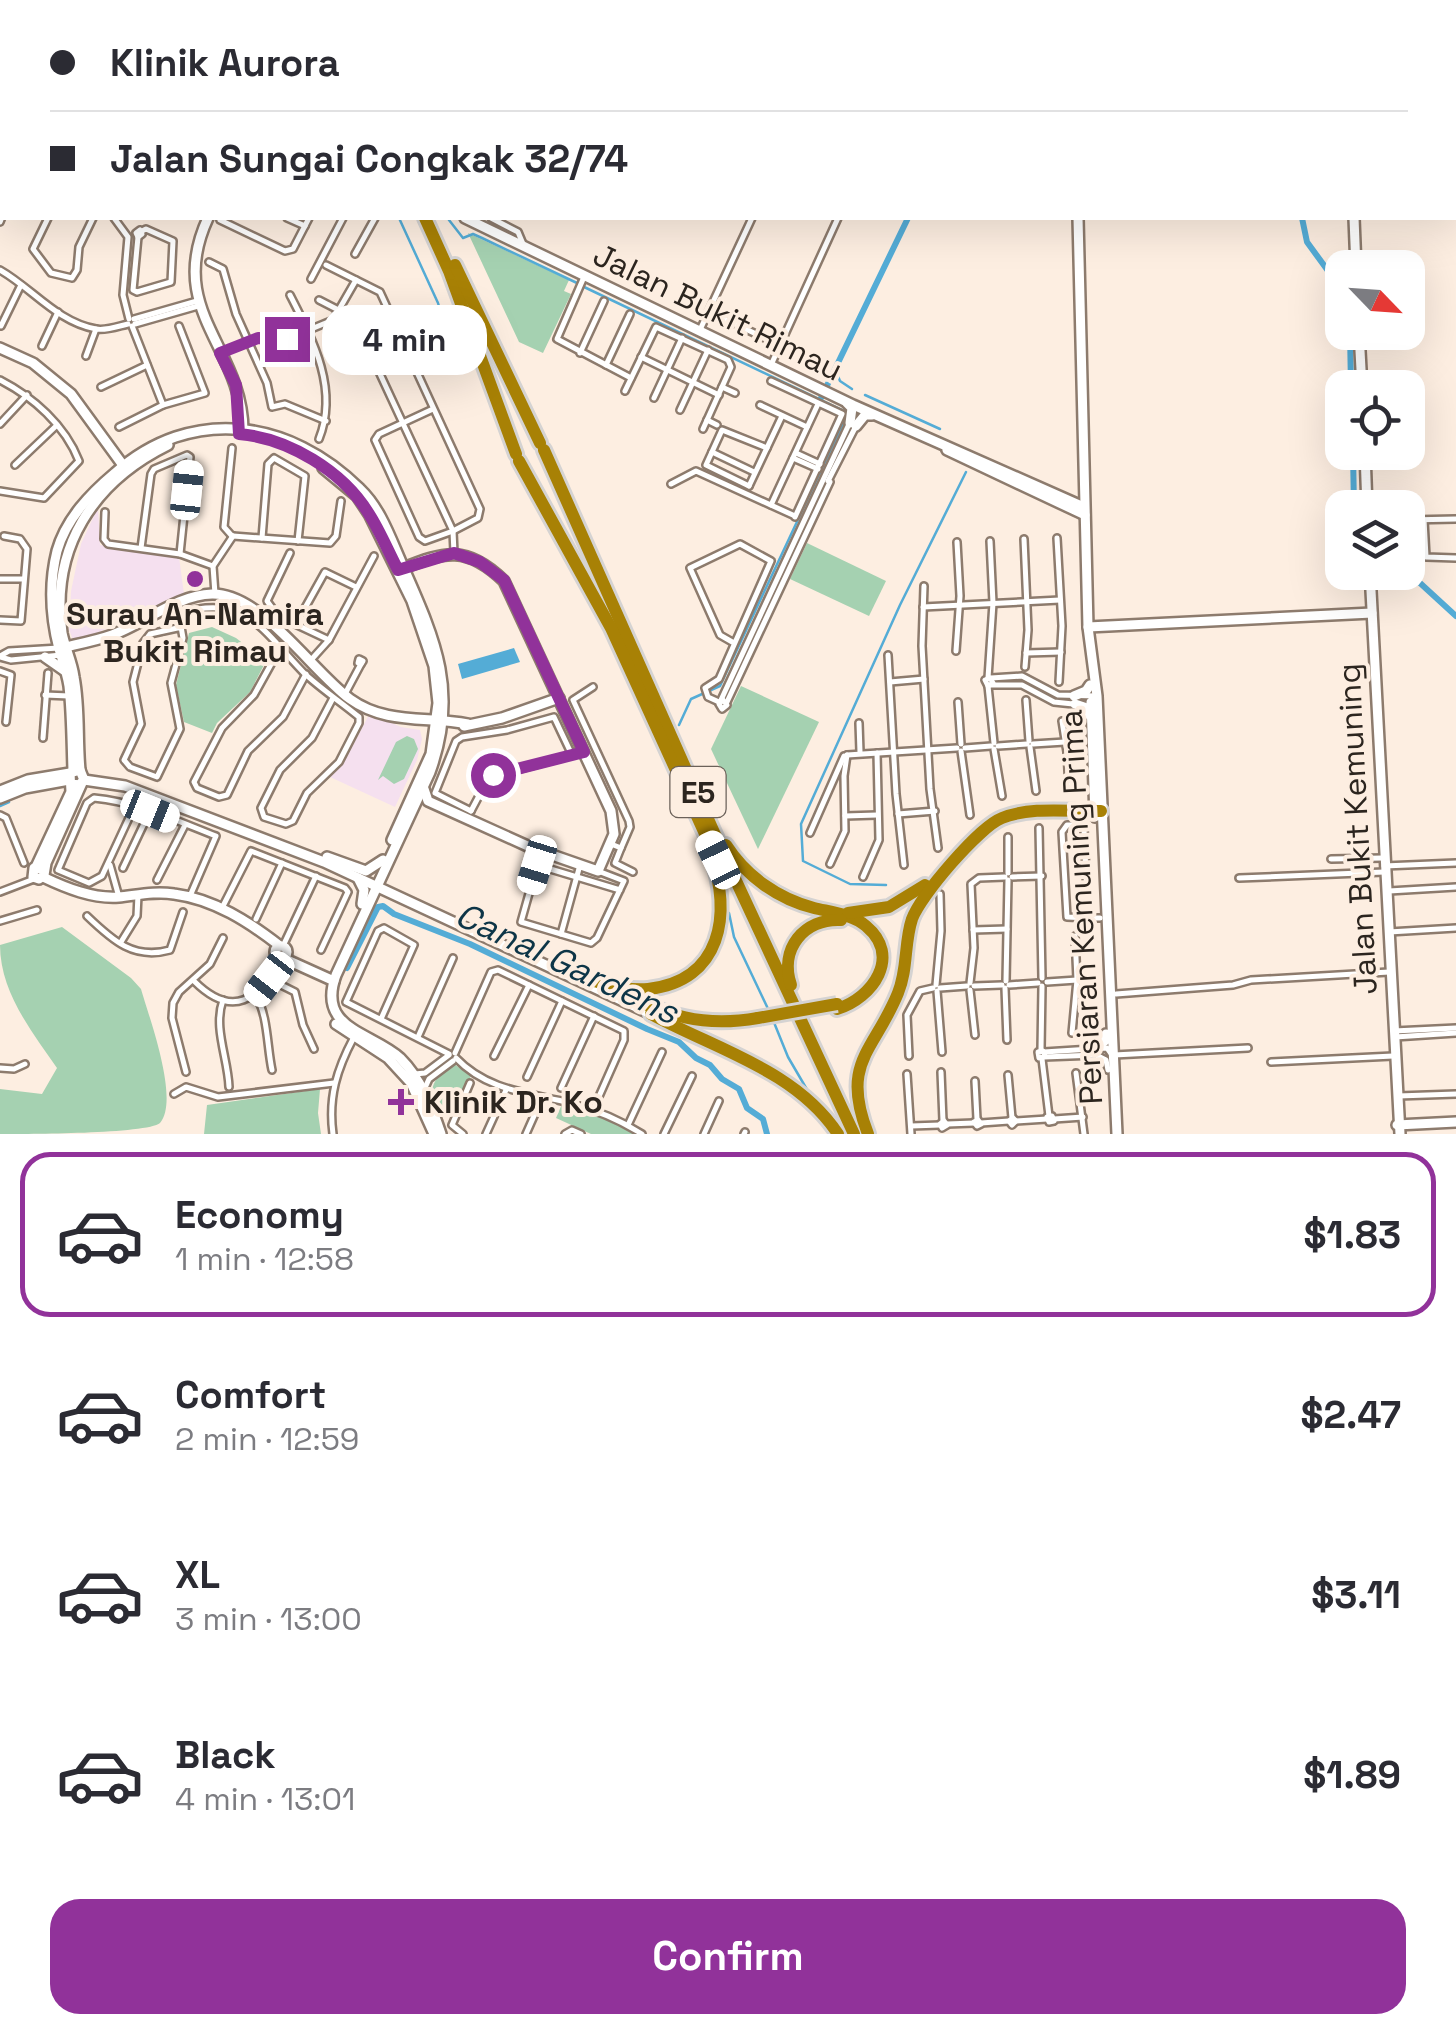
<!DOCTYPE html>
<meta charset="utf-8">
<style>
body{margin:0;font-family:"Space Grotesk",sans-serif;background:#f2f2f3;color:#2b2b33;height:100vh;display:flex;flex-direction:column;font-size:38px;white-space:nowrap}
*{box-sizing:border-box;margin:0}
p{font-size:32px;color:#7c7c81}
.icon{flex:none;width:55px;height:55px;fill:none;stroke:currentColor;stroke-width:2;stroke-linecap:round;stroke-linejoin:round}
.map{position:relative;height:1134px;overflow:hidden}
.panel{display:flex;flex-direction:column;background:#fff;flex:1}
.panel>*{flex:none}
.top-card{position:absolute;left:0px;top:0px;width:1458px;height:220px;box-shadow:0 10px 40px #0002;display:grid;align-content:center;height:220px;padding:0 50px;background:#fff}
.needle{width:65px;rotate:115deg}
.controls{position:absolute;left:1325px;top:250px;display:grid;gap:20px}
.controls a{display:grid;place-items:center;width:100px;height:100px;border-radius:20px;background:#fff;box-shadow:0 10px 40px #0002;font-size:50px}
.end{position:absolute;width:45px;height:45px;margin:-22px;border:12px solid #91329a;background:#fff;box-shadow:0 0 0 5px #fff}
.from{border-radius:50%}
.bubble{position:absolute;height:70px;border-radius:30px;background:#fff;box-shadow:0 10px 40px #0002;font-size:32px;font-weight:700;line-height:70px;text-align:center}
.car{position:absolute;width:30px;height:60px;margin:-30px -15px;border-radius:12px;box-shadow:0 0 8px 2px #0007;background:linear-gradient(#fff 24%,#345 0 40%,#fff 0 76%,#345 0 86%,#fff 0)}
.top-card b{display:flex;align-items:center;gap:35px;height:95px;font-size:38px}
.top-card b+b{border-top:2px solid #e1e1e2}
.top-card i{width:25px;height:25px;background:#2b2b33}
ul{padding:18px 0 0;list-style:none}
li{display:flex;align-items:center;gap:30px;height:165px;margin:0 20px 15px;padding:0 30px;border:5px solid transparent;border-radius:30px}
li div{flex:1}
li b{display:block;font-size:38px}
li em{font-style:normal;font-weight:700}
li.current{border-color:#91329a}
li>.icon{width:90px;height:90px;stroke-width:1.5}
.button{display:flex;gap:20px;margin-top:auto;padding:20px 50px}
.button a{flex:1;height:115px;border-radius:30px;background:#91329a;color:#fff;font-size:40px;font-weight:700;line-height:115px;text-align:center}
.map>svg:first-child{display:block}
.education{fill:#f5e0ef}
.green{fill:#a5d1b1}
.water{fill:#54acd6}
.lines{fill:none;stroke-linecap:round;stroke-linejoin:round}
.stream{stroke:#54acd6;stroke-width:2.5}
.river{stroke:#54acd6;stroke-width:6}
.street-casing{stroke:#8d7b6d;stroke-width:10}
.secondary-casing{stroke:#8d7b6d;stroke-width:14}
.highway-casing{stroke:#d5d3d2;stroke-width:18}
.street{stroke:#fff;stroke-width:5}
.secondary{stroke:#fff;stroke-width:9}
.highway{stroke:#a88105;stroke-width:12}
.highway-bridge-casing{stroke:#d5d3d2;stroke-width:18;stroke-linecap:butt}
.highway-bridge{stroke:#a88105;stroke-width:12}
.route{stroke:#91329a;stroke-width:12}
.poi-dot{fill:#91329a;stroke:#fdeee1;stroke-width:4}
.labels{text-anchor:middle;dominant-baseline:central;stroke-width:8;stroke-linejoin:round;paint-order:stroke}
.shield{fill:#fdeee1;stroke:#6b6159;stroke-width:2.5}
.shield-label{font-size:30px;font-weight:bold;fill:#2c251f}
.street-label{font-size:32px;fill:#2c251f;stroke:#fdeee1}
.poi-label{font-size:32px;font-weight:bold;fill:#2c251f;stroke:#fdeee1}
.water-label{font-size:35px;font-style:italic;fill:#0d3547;stroke:#fdeee1}
</style>
<div class="map">
<svg width="1456" height="1134" viewBox="0 0 1456 1134">
<rect width="100%" height="100%" fill="#fdeee1"/>
<g class="education">
<path d="M98 507 100 545 179 557 184 594 74 643 69 629 71 591 81 544Z"/>
<path d="M370 713 401 727 420 730 422 739 417 760 395 807 330 777 343 764Z"/>
</g>
<g class="green">
<path d="M468 233 569 280 564 291 571 294 543 353 519 342Z"/>
<path d="M807 543 886 581 869 616 790 579Z"/>
<path d="M212 627 236 638 266 661 250 692 217 723 212 733 184 722 176 685 189 633Z"/>
<path d="M741 686 819 722 758 849 711 749Z"/>
<path d="M407 736 414 739 418 749 404 779 394 784 383 776 378 780 396 742Z"/>
<path d="M62 927 131 978 141 989C149 1017 180 1100 160 1123 147 1134 25 1134 0 1134V1089L42 1094 57 1068C32 1032 0 992 0 945Z"/>
<path d="M454 1064 471 1076 452 1115 437 1111C427 1086 433 1079 454 1064Z"/>
<path d="M320 1089 318 1113 321 1134H204L207 1105Z"/>
<path d="M562 1104 595 1113 634 1134H591L556 1118Z"/>
</g>
<path class="water" d="M514 648 520 662 462 679 458 664Z"/>
<g class="lines">
<g class="stream">
<path d="M399 218 438 303 455 360"/>
<path d="M449 220 463 238 473 234 482 238 577 283"/>
<path d="M582 286 848 413 720 686 691 699 679 725"/>
<path d="M835 369 840 381 852 389"/>
<path d="M865 395 940 429"/>
<path d="M0 806 9 802"/>
<path d="M886 885 850 884 803 861 801 824 900 605 966 472"/>
<path d="M729 913 734 937 770 1013"/>
<path d="M773 1020 788 1057 809 1093"/>
</g>
<g class="river">
<path d="M1302 218 1307 242 1342 290"/>
<path d="M1350 332 1351 388"/>
<path d="M821 398 908 218"/>
<path d="M1353 452 1354 508"/>
<path d="M1408 572 1456 616"/>
<path d="M347 968 378 907 383 906 394 914 470 944 647 1029 679 1042 696 1058 710 1065 722 1079 739 1089 747 1108 763 1119 767 1134"/>
</g>
<defs>
<g id="street">
<path d="M1085 0 1091 2"/>
<path d="M1241 0 1245 2"/>
<path d="M1297 0 1303 2"/>
<path d="M165 2 167 0"/>
<path d="M567 2 568 0"/>
<path d="M1455 78H1456"/>
<path d="M0 141 2 136"/>
<path d="M48 218 33 249 51 273 72 278 77 270 79 247 93 218"/>
<path d="M114 218 128 237 123 295 129 319"/>
<path d="M287 218 305 226"/>
<path d="M491 218 518 232 523 244"/>
<path d="M220 220 285 251 293 249 309 218"/>
<path d="M0 222 2 217"/>
<path d="M140 230 142 234 138 237 136 233Z"/>
<path d="M138 237 133 290 137 292 171 282 173 241 146 229 142 231"/>
<path d="M355 254 375 218"/>
<path d="M209 262 223 269 236 314 267 383 272 407 285 404 326 421"/>
<path d="M326 265 380 292 480 509 478 518 453 531 425 541 419 537 375 440 379 434 433 409"/>
<path d="M0 270C32 288 57 322 96 329 106 331 119 326 128 324"/>
<path d="M584 277 557 339 631 378"/>
<path d="M311 279 343 218"/>
<path d="M290 295C313 340 339 389 319 439"/>
<path d="M319 300 354 318 453 531 454 553"/>
<path d="M710 312 779 345"/>
<path d="M134 319 197 301"/>
<path d="M135 324 198 306"/>
<path d="M1 326 21 285"/>
<path d="M132 326 163 405"/>
<path d="M699 332 752 218"/>
<path d="M42 346 58 312"/>
<path d="M220 353 258 338 287 339 333 320 356 280"/>
<path d="M580 353 604 301"/>
<path d="M86 356 96 329"/>
<path d="M641 357 719 395"/>
<path d="M606 365 630 314"/>
<path d="M771 365 838 218"/>
<path d="M0 380C33 397 65 425 79 461L44 498 0 491"/>
<path d="M771 381 842 414 795 517"/>
<path d="M101 387 147 365"/>
<path d="M722 387 735 393"/>
<path d="M625 391 656 327 728 360 731 367 703 429"/>
<path d="M654 398 682 338"/>
<path d="M760 405 807 427"/>
<path d="M680 410 708 350"/>
<path d="M707 420 717 425"/>
<path d="M0 424 27 395"/>
<path d="M119 427 163 405 205 393 179 326"/>
<path d="M232 448 224 527 232 536"/>
<path d="M712 452 754 472"/>
<path d="M796 453 820 464"/>
<path d="M793 458 818 469"/>
<path d="M15 465 56 426"/>
<path d="M828 481 856 426"/>
<path d="M671 484 696 471 795 516"/>
<path d="M749 486 706 465 722 430 767 448"/>
<path d="M749 486 782 416"/>
<path d="M771 505 818 404"/>
<path d="M105 512 104 539 108 544 180 554 213 566"/>
<path d="M1408 520 1456 519"/>
<path d="M1424 520 1426 557 1456 558"/>
<path d="M233 536 330 543 336 536 341 501"/>
<path d="M262 538 268 464 274 458 305 476 298 541"/>
<path d="M1057 538 1062 626 1059 682"/>
<path d="M1024 539 1028 630 1025 667"/>
<path d="M141 548 151 474 154 469 187 455 190 457 180 554"/>
<path d="M290 553 267 601 278 616 329 640"/>
<path d="M0 579H23"/>
<path d="M924 586 922 646 930 789 938 848"/>
<path d="M215 594 213 566 233 536"/>
<path d="M177 604 183 638 171 683 180 729 157 777 130 767 124 760 141 724 133 682 143 643 150 634 182 627"/>
<path d="M923 607 1060 600"/>
<path d="M181 613C246 593 263 631 304 673 321 689 341 702 359 717V723L339 762 307 793 293 821 286 824 264 817 261 808 280 770 312 738 333 698"/>
<path d="M0 620 21 621 27 549 20 539 4 536"/>
<path d="M296 624 325 572 356 587"/>
<path d="M280 648 254 695 222 728 194 782 197 788 219 797 227 795 248 751 283 717 306 674"/>
<path d="M956 651 960 596 957 542"/>
<path d="M1026 653 1061 652"/>
<path d="M888 655 896 794 904 865"/>
<path d="M0 656 9 651 59 648"/>
<path d="M0 657 11 660 61 655"/>
<path d="M359 659 363 661 361 664 358 663Z"/>
<path d="M311 660 329 640 374 556"/>
<path d="M0 671 11 675 6 722"/>
<path d="M988 678 993 603 990 541"/>
<path d="M990 678 993 683 988 686 985 680Z"/>
<path d="M991 678 1022 676 1058 695 1097 696"/>
<path d="M890 682 924 679"/>
<path d="M991 685H1022L1054 702 1073 704"/>
<path d="M988 686 994 743"/>
<path d="M593 687 573 700 629 821 630 827 621 848"/>
<path d="M345 694 361 664"/>
<path d="M45 695 69 696"/>
<path d="M721 700 850 422"/>
<path d="M723 700 727 705 722 709 719 704Z"/>
<path d="M1026 700 1029 741"/>
<path d="M719 702 708 697 705 688 719 679 771 561 740 544 690 568 720 635 734 643"/>
<path d="M727 702 830 482"/>
<path d="M958 702 961 744"/>
<path d="M1062 721 1067 752 1069 788"/>
<path d="M859 723 860 752"/>
<path d="M43 738 48 673"/>
<path d="M1033 744 1065 742"/>
<path d="M998 746 1027 744"/>
<path d="M1030 747 1036 791"/>
<path d="M965 748 991 746"/>
<path d="M994 749 1002 796"/>
<path d="M961 751 970 815"/>
<path d="M847 755 957 748"/>
<path d="M135 805 102 876 89 883 58 870 87 803 94 798C137 802 177 821 216 836L190 896"/>
<path d="M471 811 435 793 456 741 462 737 507 730 554 717 572 755"/>
<path d="M471 811 489 777 584 752"/>
<path d="M898 814 935 811"/>
<path d="M0 815 6 818 24 863"/>
<path d="M845 816 877 815"/>
<path d="M1039 828 1042 978"/>
<path d="M810 833 844 756"/>
<path d="M1008 837V873"/>
<path d="M611 844 621 848 615 863 633 872"/>
<path d="M1331 859 1383 858"/>
<path d="M830 864 845 831 844 776 847 755"/>
<path d="M110 865 119 897"/>
<path d="M1384 866 1456 863"/>
<path d="M123 868 150 811"/>
<path d="M598 871 624 881 597 938 591 943 521 922 537 865 620 890"/>
<path d="M863 877 879 840 877 753"/>
<path d="M1012 877 1042 876"/>
<path d="M1239 878 1384 872"/>
<path d="M157 880 185 825"/>
<path d="M1389 891 1456 887"/>
<path d="M0 892 34 879"/>
<path d="M222 908 251 851 345 888 348 892 321 950"/>
<path d="M87 916C113 941 134 960 170 950L183 912"/>
<path d="M1088 918 1067 917 1062 832 1067 825H1081L1084 829 1088 918H1100"/>
<path d="M256 919 282 863"/>
<path d="M0 921 37 910"/>
<path d="M973 930 1007 929"/>
<path d="M1389 932 1456 928"/>
<path d="M561 934 580 865"/>
<path d="M121 942 137 916 138 895"/>
<path d="M283 946 316 876"/>
<path d="M269 979 295 992 303 1025 314 1049"/>
<path d="M194 981C232 1019 261 1001 278 957"/>
<path d="M1006 981 1008 880"/>
<path d="M1047 982 1077 980"/>
<path d="M970 983 974 948 971 884 979 878 1005 877"/>
<path d="M936 985 941 931 940 894"/>
<path d="M1009 985 1038 983"/>
<path d="M974 986 1002 985"/>
<path d="M940 988 967 986"/>
<path d="M1005 988 1007 1040"/>
<path d="M970 990 975 1035"/>
<path d="M937 991 942 1052"/>
<path d="M1116 994 1233 985 1251 980 1389 972"/>
<path d="M256 996C268 1015 267 1047 272 1070"/>
<path d="M223 1000C213 1028 228 1058 229 1087"/>
<path d="M381 1019 414 945 384 928 378 931 346 1002 449 1054"/>
<path d="M1394 1031 1456 1028"/>
<path d="M1072 1033 1077 980 1075 936"/>
<path d="M418 1037 453 958"/>
<path d="M1395 1037 1456 1033"/>
<path d="M1041 1050 1042 986"/>
<path d="M1043 1051 1045 1056 1039 1058 1038 1052Z"/>
<path d="M1044 1052 1107 1048 1112 1055"/>
<path d="M455 1053 491 972 498 970 624 1031V1040L593 1110"/>
<path d="M1114 1055 1248 1048"/>
<path d="M494 1056 529 985"/>
<path d="M909 1056 907 1015 920 991 933 988"/>
<path d="M1044 1057 1096 1055 1106 1060 1108 1070"/>
<path d="M456 1058C487 1091 530 1093 570 1103 596 1110 620 1120 642 1134"/>
<path d="M1042 1059 1049 1116"/>
<path d="M1271 1062 1393 1056"/>
<path d="M0 1068 14 1069 25 1064"/>
<path d="M186 1072 172 1018 173 1003 179 992 210 964 223 938"/>
<path d="M941 1072 943 1121"/>
<path d="M1076 1073 1084 1134"/>
<path d="M415 1074 425 1073 449 1055"/>
<path d="M907 1074 911 1134"/>
<path d="M1008 1075 1012 1118"/>
<path d="M527 1077 562 1001"/>
<path d="M975 1081 977 1119"/>
<path d="M561 1088 594 1016"/>
<path d="M424 1090 429 1079 453 1061"/>
<path d="M174 1094 186 1087 218 1097 334 1083"/>
<path d="M1398 1096 1456 1094"/>
<path d="M1052 1116 1054 1121 1049 1122 1047 1117Z"/>
<path d="M1013 1118 1016 1121 1012 1125 1009 1121Z"/>
<path d="M1054 1119 1083 1117"/>
<path d="M978 1120 981 1124 977 1126 974 1122Z"/>
<path d="M944 1121 947 1125 942 1128 940 1124Z"/>
<path d="M1016 1121 1047 1119"/>
<path d="M981 1123 1009 1121"/>
<path d="M947 1124 974 1123"/>
<path d="M628 1125 662 1052"/>
<path d="M911 1126 940 1125"/>
<path d="M333 1134C328 1097 337 1069 354 1037"/>
<path d="M463 1134 452 1125 470 1083"/>
<path d="M486 1134 506 1090"/>
<path d="M526 1134 542 1098"/>
<path d="M565 1134 572 1130 581 1134"/>
<path d="M664 1134 692 1076"/>
<path d="M704 1134 719 1101"/>
<path d="M744 1134 745 1132"/>
</g>
<g id="secondary">
<path d="M1344 0V2"/>
<path d="M12 2 13 0"/>
<path d="M1167 2 1168 0"/>
<path d="M0 4 2 6"/>
<path d="M208 218C165 311 243 347 243 431"/>
<path d="M465 218 853 405 1084 507"/>
<path d="M1078 218 1088 627 1097 696 1117 1134"/>
<path d="M1354 218 1356 268"/>
<path d="M1359 332 1362 388"/>
<path d="M0 348 33 363 71 394 125 468"/>
<path d="M847 403 852 408 850 423"/>
<path d="M856 426 865 415H872"/>
<path d="M947 450 1085 515"/>
<path d="M1365 452 1367 508"/>
<path d="M323 468 357 496 369 514 412 601 434 666 438 703 431 754 392 840"/>
<path d="M401 569C445 551 467 545 504 581L611 811 614 834 598 871 532 848 428 801 424 789"/>
<path d="M1370 572 1400 1134"/>
<path d="M1088 627 1372 613"/>
<path d="M61 648C78 644 95 641 112 635 145 623 177 595 212 594 261 593 311 670 350 699 386 725 427 716 468 724"/>
<path d="M45 657 65 671"/>
<path d="M1074 696 1086 691 1090 685"/>
<path d="M1091 702 1095 817"/>
<path d="M1075 704 1087 708 1089 715"/>
<path d="M464 726 502 718 559 698"/>
<path d="M73 770C72 742 72 714 69 686 67 673 63 662 59 649 51 618 49 583 57 551 66 519 90 494 115 473 191 405 290 419 360 489 380 508 390 537 401 562 434 637 460 690 430 772L336 975C316 1029 371 1032 400 1058 421 1079 432 1107 441 1134"/>
<path d="M80 770C77 739 80 708 74 677 72 662 65 648 62 633 50 548 93 482 168 445"/>
<path d="M84 780 125 786 324 862 651 1014"/>
<path d="M0 791 28 780 70 773"/>
<path d="M0 798 25 788 69 780"/>
<path d="M327 857 366 871 383 860"/>
<path d="M36 867 71 792 70 773 80 770 84 780 79 785 72 784"/>
<path d="M44 869 34 868 33 877 39 879 44 875 46 863 82 783"/>
<path d="M43 877C66 888 93 899 119 897 138 895 155 891 174 894 214 899 249 922 280 946"/>
<path d="M358 878 364 890 362 904"/>
<circle cx="281" cy="952" r="6"/>
<path d="M283 958 334 981"/>
<path d="M336 1024 388 1058 411 1083 434 1134"/>
<path d="M1096 1048 1106 1040V1034"/>
<path d="M1397 1125 1456 1122"/>
</g>
<g id="highway">
<path d="M328 0 329 2"/>
<path d="M425 218 449 271 516 454"/>
<path d="M455 265 540 443"/>
<path d="M544 450 724 855 854 1134"/>
<path d="M519 461 611 628 717 860"/>
<path d="M726 845C746 876 778 899 814 908 830 912 852 914 866 926 902 956 873 998 837 1009"/>
<path d="M848 913 889 907 925 885"/>
<path d="M586 979C606 984 627 991 648 989 722 981 732 913 711 856"/>
<path d="M791 985C779 949 804 918 841 920"/>
<path d="M616 992C669 1015 700 1028 758 1018"/>
<path d="M651 1014C715 1049 796 1070 838 1134"/>
<path d="M868 1134C840 1062 874 1052 898 993 908 969 904 943 912 919 921 895 979 827 1002 818 1031 806 1071 812 1101 811"/>
</g>
</defs>
<use href="#street" class="street-casing"/>
<use href="#secondary" class="secondary-casing"/>
<use href="#highway" class="highway-casing"/>
<use href="#street" class="street"/>
<use href="#secondary" class="secondary"/>
<use href="#highway" class="highway"/>
<defs>
<path id="highway-bridge" d="M758 1018 837 1004"/>
</defs>
<use href="#highway-bridge" class="highway-bridge-casing"/>
<use href="#highway-bridge" class="highway-bridge"/>
</g>
<g class="lines">
<path class="route" d="M287 339 258 338 220 353 236 385 239 434C288 438 343 471 369 514 380 531 388 551 398 570L454 553 480 562 504 580 584 752 493 775"/>
</g>
<g class="poi-dot">
<circle cx="195" cy="579" r="10"/>
<path d="M396 1087h10v10h10v10h-10v10h-10v-10h-10v-10h10z"/>
</g>
<g class="labels">
<rect class="shield" x="670.5" y="767" width="55" height="50" rx="8"/>
<g class="shield-label">
<text x="698" y="792">E5</text>
</g>
<g class="street-label">
<text transform="translate(718 312) rotate(26)">Jalan Bukit Rimau</text>
<text transform="translate(1357 829) rotate(-93)">Jalan Bukit Kemuning</text>
<text transform="translate(1081 907) rotate(-93)">Persiaran Kemuning Prima</text>
</g>
<g class="poi-label">
<text x="195" y="614">Surau An-Namira<tspan x="195" dy="37">Bukit Rimau</tspan></text>
<text x="424" y="1102" text-anchor="start">Klinik Dr. Ko</text>
</g>
<g class="water-label">
<text transform="translate(567 963) rotate(25)">Canal Gardens</text>
</g>
</g>
</svg>
<div class="controls">
<a><svg class="needle" viewBox="-14 -14 28 28"><path d="M0-13l5 13h-10z" fill="#e53935"/><path d="M0 13l5-13h-10z" fill="#7c7c81"/></svg></a>
<a><svg class="icon" aria-label="locate" viewBox="0 0 24 24"><circle cx="12" cy="12" r="6"/><path d="M12 2v4M12 18v4M2 12h4M18 12h4"/></svg></a>
<a><svg class="icon" aria-label="layers" viewBox="0 0 24 24"><path d="M12 4l9 5-9 5-9-5zM3 14l9 5 9-5"/></svg></a>
</div>
<i class="end from" style="left:493px;top:775px"></i>
<i class="end" style="left:287px;top:339px"></i>
<div class="bubble" style="left:322px;top:305px;width:165px">4 min</div>
<i class="car" style="left:187px;top:490px;rotate:6deg"></i>
<i class="car" style="left:150px;top:811px;rotate:112deg"></i>
<i class="car" style="left:718px;top:860px;rotate:334deg"></i>
<i class="car" style="left:537px;top:865px;rotate:197deg"></i>
<i class="car" style="left:269px;top:979px;rotate:218deg"></i>
<div class="top-card">
<b><i class="from"></i>Klinik Aurora</b>
<b><i></i>Jalan Sungai Congkak 32/74</b>
</div>
</div>
<section class="panel">
<ul>
<li class="current"><svg class="icon" aria-label="car" viewBox="0 0 24 24"><path d="M5 17H2v-5l4-1 3-4h7l3 4 3 1v5h-3M9 17h6M6 11h13"/><circle cx="7" cy="17" r="2"/><circle cx="17" cy="17" r="2"/></svg><div><b>Economy</b><p>1 min · 12:58</p></div><em>$1.83</em></li>
<li><svg class="icon" aria-label="car" viewBox="0 0 24 24"><path d="M5 17H2v-5l4-1 3-4h7l3 4 3 1v5h-3M9 17h6M6 11h13"/><circle cx="7" cy="17" r="2"/><circle cx="17" cy="17" r="2"/></svg><div><b>Comfort</b><p>2 min · 12:59</p></div><em>$2.47</em></li>
<li><svg class="icon" aria-label="car" viewBox="0 0 24 24"><path d="M5 17H2v-5l4-1 3-4h7l3 4 3 1v5h-3M9 17h6M6 11h13"/><circle cx="7" cy="17" r="2"/><circle cx="17" cy="17" r="2"/></svg><div><b>XL</b><p>3 min · 13:00</p></div><em>$3.11</em></li>
<li><svg class="icon" aria-label="car" viewBox="0 0 24 24"><path d="M5 17H2v-5l4-1 3-4h7l3 4 3 1v5h-3M9 17h6M6 11h13"/><circle cx="7" cy="17" r="2"/><circle cx="17" cy="17" r="2"/></svg><div><b>Black</b><p>4 min · 13:01</p></div><em>$1.89</em></li>
</ul>
<div class="button"><a>Confirm</a></div>
</section>
